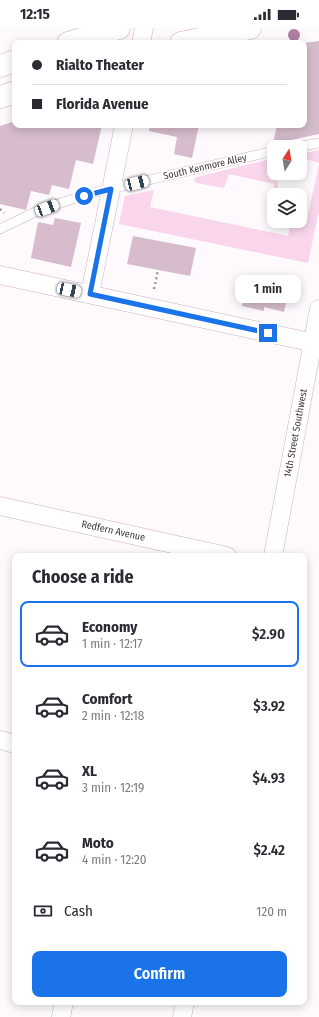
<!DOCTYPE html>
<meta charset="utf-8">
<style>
body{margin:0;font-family:"Fira Sans Condensed",sans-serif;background:#f2f2f3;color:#2b2b33;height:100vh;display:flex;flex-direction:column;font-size:15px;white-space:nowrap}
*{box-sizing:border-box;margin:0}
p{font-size:13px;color:#7c7c81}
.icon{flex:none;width:22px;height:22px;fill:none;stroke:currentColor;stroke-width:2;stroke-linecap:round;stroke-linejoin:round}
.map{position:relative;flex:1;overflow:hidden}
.drawer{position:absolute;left:12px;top:525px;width:295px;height:452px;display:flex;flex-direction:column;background:#fff;border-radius:8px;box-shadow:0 2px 10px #0003}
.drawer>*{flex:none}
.top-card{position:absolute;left:12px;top:12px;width:295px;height:88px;border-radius:8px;box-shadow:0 2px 10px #0003;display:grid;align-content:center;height:88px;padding:0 20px;background:#fff}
.needle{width:26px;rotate:11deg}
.tools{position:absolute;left:267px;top:112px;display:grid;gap:8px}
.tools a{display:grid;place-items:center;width:40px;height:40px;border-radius:8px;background:#fff;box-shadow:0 2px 10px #0003;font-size:20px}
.end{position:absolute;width:18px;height:18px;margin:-9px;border:5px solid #1a73e8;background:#fff;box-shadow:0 0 0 2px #fff}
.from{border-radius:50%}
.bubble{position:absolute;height:28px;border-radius:8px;background:#fff;box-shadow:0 2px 10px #0003;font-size:13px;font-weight:600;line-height:28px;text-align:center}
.car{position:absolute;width:12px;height:24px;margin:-12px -6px;border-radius:5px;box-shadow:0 0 3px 1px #0007;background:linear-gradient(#fff 24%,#345 0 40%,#fff 0 76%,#345 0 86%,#fff 0)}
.top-card b{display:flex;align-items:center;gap:14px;height:38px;font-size:15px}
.top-card b+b{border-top:1px solid #e1e1e2}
.top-card i{width:10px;height:10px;background:#2b2b33}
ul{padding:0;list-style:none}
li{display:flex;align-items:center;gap:12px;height:66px;margin:0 8px 6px;padding:0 12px;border:2px solid transparent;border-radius:8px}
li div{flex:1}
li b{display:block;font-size:15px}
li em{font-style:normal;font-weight:600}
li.current{border-color:#1a73e8}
li>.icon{width:36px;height:36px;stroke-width:1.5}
h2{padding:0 20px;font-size:18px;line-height:48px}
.pay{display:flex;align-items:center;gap:10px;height:44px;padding:0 20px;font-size:15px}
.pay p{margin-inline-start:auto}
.action{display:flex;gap:8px;margin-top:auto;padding:8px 20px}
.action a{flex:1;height:46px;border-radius:8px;background:#1a73e8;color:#fff;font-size:16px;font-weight:600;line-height:46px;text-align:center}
.status{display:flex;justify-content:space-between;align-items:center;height:28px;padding:0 20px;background:#fff;direction:ltr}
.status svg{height:11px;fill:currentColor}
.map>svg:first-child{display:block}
.green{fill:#f9d6eb}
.building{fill:#d6bccc}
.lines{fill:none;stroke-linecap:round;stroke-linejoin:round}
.lane-casing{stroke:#cab1c0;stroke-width:10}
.street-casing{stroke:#cab1c0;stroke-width:19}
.secondary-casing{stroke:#cab1c0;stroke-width:23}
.path{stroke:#9e979b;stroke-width:2.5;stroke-dasharray:2 3;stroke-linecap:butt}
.lane{stroke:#fff;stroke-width:9}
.street{stroke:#fff;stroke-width:18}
.secondary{stroke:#fff;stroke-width:22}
.tree{fill:#b07ea2}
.route{stroke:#1a73e8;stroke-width:5}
.labels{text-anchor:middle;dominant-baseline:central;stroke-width:3;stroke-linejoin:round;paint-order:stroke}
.street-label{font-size:10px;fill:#41373d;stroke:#fff}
</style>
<div class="status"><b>12:15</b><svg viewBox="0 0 49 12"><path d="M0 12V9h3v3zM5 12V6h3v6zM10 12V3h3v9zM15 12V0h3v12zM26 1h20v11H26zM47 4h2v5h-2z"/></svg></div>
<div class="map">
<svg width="319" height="989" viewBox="0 0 319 989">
<rect width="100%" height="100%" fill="#fef9fc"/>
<g class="green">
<path d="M319 122V135L306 131 305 125Z"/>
<path d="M274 130V137H271L269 151 278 153 277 167H274V171L272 169 274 156 229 146 224 160 196 155 194 152 197 149Z"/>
<path d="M319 136V183L308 235 119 196 125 168 154 162 150 179 288 208 291 193 306 196Z"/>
</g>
<g class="building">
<path d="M319 13V106L273 116 277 97H304V15Z"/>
<path d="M15 93V97H102L93 136 76 132 69 161 52 157 49 167 31 163 26 182 0 176V98Z"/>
<path d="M150 97H199L192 130 174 126 177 109 149 103Z"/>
<path d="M55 190 81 195 71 239 31 230 38 194 53 197Z"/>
<path d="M133 208 196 220 190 248 127 236Z"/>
<path d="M247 257 288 266 284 284 264 279V283L242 278Z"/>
</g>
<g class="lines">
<defs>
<g id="lane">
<path d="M297 119 319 115"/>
<path d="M0 201 35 184 84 167 274 123"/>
</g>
<g id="street">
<path d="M141 15 144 0"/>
<path d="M0 247 319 316"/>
<path d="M90 266 124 97"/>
<path id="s1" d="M0 478 227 528"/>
<path id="s2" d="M273 528 319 281"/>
<path d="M0 712 15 716"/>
<path d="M61 989 64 974"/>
<path d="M182 989 185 974"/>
</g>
<g id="secondary">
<path d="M68 15 119 0"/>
<path d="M181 15 250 0"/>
<path d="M0 38 15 33"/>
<path d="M0 69 15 64"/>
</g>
</defs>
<use href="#lane" class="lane-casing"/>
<use href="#street" class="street-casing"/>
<use href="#secondary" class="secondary-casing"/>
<g class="path">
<path d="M0 181 4 185"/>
<path d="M154 261 158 242"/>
</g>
<use href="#lane" class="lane"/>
<use href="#street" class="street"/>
<use href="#secondary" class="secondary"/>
</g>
<circle class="tree" cx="294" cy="7" r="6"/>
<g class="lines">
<path class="route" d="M84 168 111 161 90 266 268 305"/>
</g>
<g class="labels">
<g class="street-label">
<text transform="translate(205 139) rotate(-13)">South Kenmore Alley</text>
<text stroke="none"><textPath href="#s2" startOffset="125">14th Street Southwest</textPath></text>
<text stroke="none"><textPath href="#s1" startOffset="116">Redfern Avenue</textPath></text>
</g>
</g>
</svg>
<div class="tools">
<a><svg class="needle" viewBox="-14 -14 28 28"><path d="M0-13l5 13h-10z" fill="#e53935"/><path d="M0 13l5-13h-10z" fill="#7c7c81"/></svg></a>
<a><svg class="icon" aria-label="layers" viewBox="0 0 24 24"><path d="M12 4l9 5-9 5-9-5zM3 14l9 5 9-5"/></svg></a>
</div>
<i class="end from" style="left:84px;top:168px"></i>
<i class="end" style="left:268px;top:305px"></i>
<div class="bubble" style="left:235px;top:247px;width:66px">1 min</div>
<i class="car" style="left:137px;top:155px;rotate:76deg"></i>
<i class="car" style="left:47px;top:180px;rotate:69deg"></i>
<i class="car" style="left:69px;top:262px;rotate:102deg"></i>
<div class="top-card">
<b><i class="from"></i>Rialto Theater</b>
<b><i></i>Florida Avenue</b>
</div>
<section class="drawer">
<h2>Choose a ride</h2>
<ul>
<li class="current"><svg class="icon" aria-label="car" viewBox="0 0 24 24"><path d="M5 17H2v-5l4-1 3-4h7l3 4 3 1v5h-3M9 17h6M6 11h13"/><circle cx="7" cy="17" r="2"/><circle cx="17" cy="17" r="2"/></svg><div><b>Economy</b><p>1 min · 12:17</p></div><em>$2.90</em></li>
<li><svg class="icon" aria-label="car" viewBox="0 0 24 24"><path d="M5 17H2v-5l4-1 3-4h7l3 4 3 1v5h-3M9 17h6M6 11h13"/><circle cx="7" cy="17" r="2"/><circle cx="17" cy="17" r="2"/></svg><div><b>Comfort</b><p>2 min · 12:18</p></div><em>$3.92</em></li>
<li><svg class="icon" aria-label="car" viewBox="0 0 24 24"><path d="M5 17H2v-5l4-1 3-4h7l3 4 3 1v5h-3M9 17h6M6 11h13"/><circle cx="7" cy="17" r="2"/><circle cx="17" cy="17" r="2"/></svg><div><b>XL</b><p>3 min · 12:19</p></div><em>$4.93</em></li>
<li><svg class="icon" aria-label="car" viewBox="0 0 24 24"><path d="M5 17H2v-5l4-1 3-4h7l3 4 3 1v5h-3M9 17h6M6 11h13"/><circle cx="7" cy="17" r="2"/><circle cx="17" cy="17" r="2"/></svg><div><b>Moto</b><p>4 min · 12:20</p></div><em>$2.42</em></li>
</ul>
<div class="pay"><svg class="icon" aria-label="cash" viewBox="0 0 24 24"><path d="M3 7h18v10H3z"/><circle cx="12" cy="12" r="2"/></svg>Cash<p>120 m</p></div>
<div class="action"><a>Confirm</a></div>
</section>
</div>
